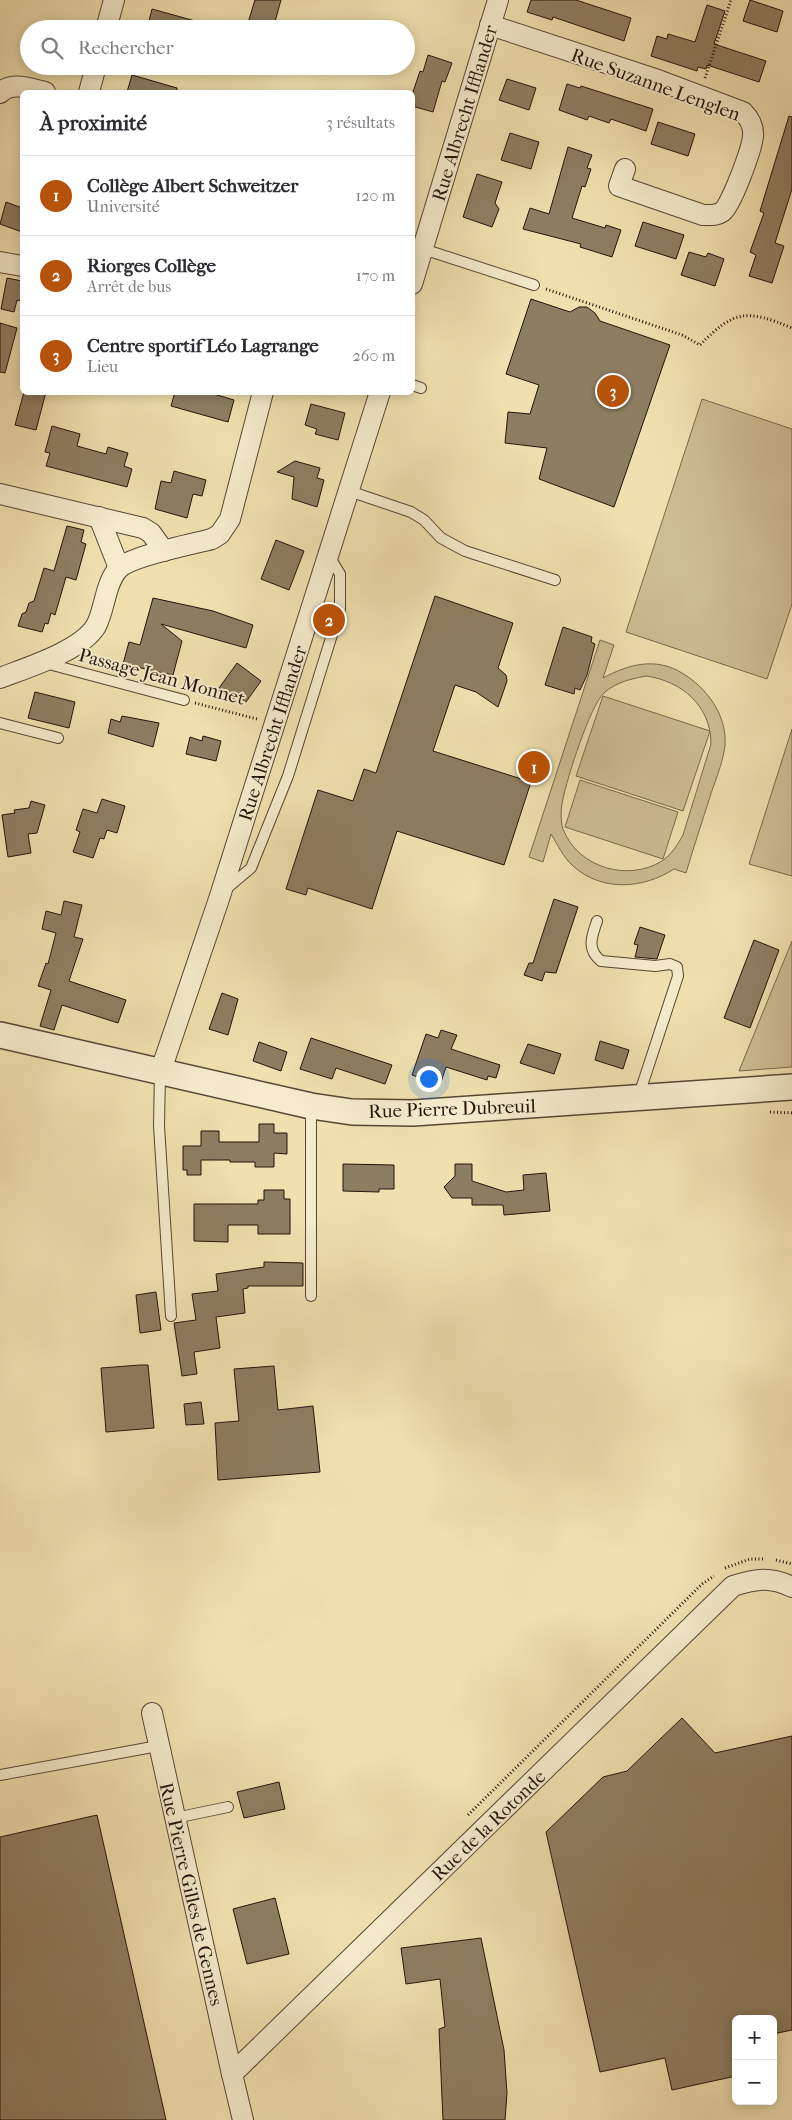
<!DOCTYPE html>
<html lang="fr">
<meta charset="utf-8">
<style>
body{margin:0;font-family:"IM FELL French Canon",serif;background:#f7f7f7;color:#2b2b33}
.controls{position:absolute;right:15px;bottom:15px;display:grid;overflow:hidden;border-radius:8px;box-shadow:0 2px 12px #0003}
.controls button{width:45px;height:45px;display:grid;place-items:center;padding:0;border:0;border-bottom:1px solid #e1e1e2;background:#fff;color:#2b2b33;font:25px sans-serif}
.you{position:absolute;left:428px;top:1078px;width:18px;height:18px;margin:-12px;border:4px solid #fff;border-radius:50%;background:#1a73e8;box-shadow:0 0 0 8px #1a73e833}
.badge{display:grid;place-items:center;width:32px;height:32px;border-radius:50%;background:#b45309;color:#fff;font-size:16px;font-weight:700}
.pin{position:absolute;translate:-50% -50%;border:2px solid #fff;box-shadow:0 1px 5px #0006}
.list{margin:0;padding:0;list-style:none}
h2{display:flex;justify-content:space-between;align-items:center;height:65px;margin:0;padding:0 20px;font-size:21px}
h2 small{font-size:16px;font-weight:400;color:#7c7c81}
.list li{display:grid;grid-template-columns:32px 1fr auto;gap:15px;align-items:center;box-sizing:border-box;height:80px;padding:0 20px;border-top:1px solid #e1e1e2}
.list b{display:block;font-size:19px;white-space:nowrap}
.list p{margin:0;font-size:16px;white-space:nowrap;color:#7c7c81}
.list em{font-size:16px;font-style:normal;color:#7c7c81}
.icon{flex:none;width:28px;height:28px;fill:none;stroke:currentColor;stroke-width:2;stroke-linecap:round;stroke-linejoin:round}
.map{position:relative;flex:none;width:792px;height:2120px;overflow:hidden}
.search{position:absolute;background:#fff;box-shadow:0 2px 12px #0003;left:20px;top:20px;width:395px;height:55px;display:flex;align-items:center;gap:12px;box-sizing:border-box;padding:0 18px;border-radius:28px;color:#7c7c81;font-size:19px}
.panel{position:absolute;background:#fff;box-shadow:0 2px 12px #0003;left:20px;top:90px;width:395px;height:305px;border-radius:8px}
.map>svg:first-child{display:block}
.green{fill:#cdbd93;stroke:#786850;fill-rule:evenodd}
.building{fill:#8e7e61;stroke:#24130c}
.lines{fill:none;stroke-linecap:round;stroke-linejoin:round}
.service-casing{stroke:#574635;stroke-width:12}
.minor-casing{stroke:#574635;stroke-width:22}
.tertiary-casing{stroke:#574635;stroke-width:28}
.path{stroke:#24130c;stroke-width:3;stroke-dasharray:1 2.5;stroke-linecap:butt}
.service{stroke:#f5ebcb;stroke-width:10}
.minor{stroke:#f5ebcb;stroke-width:20}
.tertiary{stroke:#f5ebcb;stroke-width:25}
.labels{text-anchor:middle;stroke-width:4;stroke-linejoin:round;paint-order:stroke}
.street-label{font-size:19px;fill:#24130c;stroke:#f5ebcb}
</style>
<div class="map">
<svg width="792" height="2120" viewBox="0 0 792 2120">
<rect width="100%" height="100%" fill="#f0e0af"/>
<filter id="stains"><feTurbulence type="fractalNoise" baseFrequency=".004" numOctaves="4"/><feColorMatrix values="0 0 0 0 .2 0 0 0 0 .09 0 0 0 0 .02 0 0 0 .5 -.17"/></filter>
<radialGradient id="worn" r=".72"><stop offset=".6" stop-color="#630" stop-opacity="0"/><stop offset="1" stop-color="#630" stop-opacity=".3"/></radialGradient>
<g class="green">
<polygon points="702,399 792,429 792,604 767,679 626,632"/>
<path d="M 600,640 L 614,645 L 603,678 C 629,664 656,657 682,673 C 707,688 727,715 725,745 C 723,764 714,783 709,800 C 701,825 693,849 686,873 L 674,869 C 643,889 602,892 573,866 C 563,857 558,845 551,834 L 543,862 L 529,857 ZM 646,676 C 682,681 711,706 711,744 L 683,835 C 678,844 671,855 662,861 C 628,882 578,868 563,829 C 560,820 561,807 563,799 C 567,778 590,706 604,693 C 616,682 631,679 646,676 Z"/>
<polygon points="603,696 710,731 683,811 576,776"/>
<polygon points="792,729 792,876 749,864"/>
<polygon points="580,780 678,812 663,859 565,827"/>
<polygon points="792,941 792,1067 739,1071"/>
</g>
<g class="building">
<polygon points="255,0 281,0 273,29 246,29"/>
<polygon points="531,0 576,0 631,18 624,41 553,17 552,20 527,12"/>
<polygon points="750,0 783,11 777,32 743,21"/>
<polygon points="707,5 725,11 714,44 766,61 759,82 707,65 706,69 698,67 697,71 651,56 657,36 667,39 668,34 695,42"/>
<polygon points="152,9 206,24 206,29 147,29"/>
<polygon points="428,55 452,63 445,82 442,81 433,112 412,106 412,95 420,71 423,72"/>
<polygon points="132,75 177,88 177,92 127,92"/>
<polygon points="507,79 536,88 529,110 499,100"/>
<polygon points="567,84 580,88 581,86 653,109 646,131 611,119 609,123 589,116 587,120 559,110"/>
<polygon points="789,116 792,117 792,189 775,243 784,246 772,283 749,276 756,255 750,252 764,213 760,211"/>
<polygon points="658,122 695,134 688,156 651,144"/>
<polygon points="510,133 539,142 531,169 501,160"/>
<polygon points="568,147 592,155 587,168 591,169 585,187 582,186 572,218 605,228 606,225 621,230 612,257 580,247 581,244 523,229 530,208 549,214"/>
<polygon points="477,174 502,182 495,203 499,209 492,227 463,217"/>
<polygon points="6,202 22,208 22,232 0,224"/>
<polygon points="643,222 684,235 676,259 635,246"/>
<polygon points="689,252 706,257 708,253 724,259 715,286 681,275"/>
<polygon points="7,278 22,281 22,301 17,300 14,312 1,309"/>
<polygon points="531,299 570,312 579,307 587,307 595,313 600,321 670,345 614,507 539,479 547,448 505,443 508,412 530,414 539,385 506,374"/>
<polygon points="0,323 17,328 5,373 0,372"/>
<polygon points="24,392 46,392 36,430 15,425"/>
<polygon points="175,392 207,392 234,400 228,422 171,406"/>
<polygon points="311,404 345,413 338,440 315,434 317,429 305,425"/>
<polygon points="52,426 80,434 77,446 106,454 108,447 128,453 124,466 132,469 127,487 46,466 50,453 45,452"/>
<polygon points="295,461 320,468 317,478 324,480 317,507 292,499 294,477 277,472"/>
<polygon points="174,471 206,480 202,496 193,494 187,518 155,509 161,481 171,483"/>
<polygon points="67,526 84,530 81,542 86,544 76,580 66,577 55,615 51,613 48,624 45,623 42,632 18,626 22,614 26,612 29,603 34,601 44,568 54,571"/>
<polygon points="276,540 304,551 289,590 261,579"/>
<polygon points="435,596 513,623 498,668 506,675 507,681 498,707 476,692 455,685 433,751 531,782 504,865 397,831 372,909 308,888 306,895 286,889 318,790 353,801 364,769 376,773"/>
<polygon points="153,598 213,611 253,625 246,648 161,624 182,641 173,675 123,664 129,642 140,645"/>
<polygon points="563,627 592,637 591,642 595,644 587,675 580,690 575,688 574,694 545,685"/>
<polygon points="237,663 261,681 246,702 237,696 234,699 219,688"/>
<polygon points="35,692 75,702 69,728 28,718"/>
<polygon points="122,716 159,723 153,747 108,733 111,719 120,722"/>
<polygon points="203,736 221,741 216,761 186,754 190,737 202,741"/>
<polygon points="102,799 125,806 117,833 107,830 104,839 100,838 93,858 73,852 80,832 76,830 83,809 97,813"/>
<polygon points="31,801 45,805 37,833 28,834 31,853 8,857 2,815 15,813 14,810 29,808"/>
<polygon points="554,899 578,907 556,973 545,972 542,981 524,975 529,963 533,963"/>
<polygon points="64,901 82,905 74,937 83,939 69,981 126,1000 118,1023 62,1005 54,1030 40,1026 51,990 38,986 46,963 48,964 56,933 42,929 46,911 61,915"/>
<polygon points="640,927 665,935 657,959 635,957 638,945 634,944"/>
<polygon points="754,940 779,950 750,1028 724,1018"/>
<polygon points="222,993 238,999 228,1035 209,1029"/>
<polygon points="441,1030 457,1035 451,1049 500,1065 496,1078 488,1076 487,1080 446,1067 440,1085 412,1075 426,1034 438,1038"/>
<polygon points="311,1038 392,1065 385,1084 336,1068 332,1079 300,1069"/>
<polygon points="600,1041 629,1050 623,1069 595,1060"/>
<polygon points="259,1042 287,1052 281,1071 253,1061"/>
<polygon points="528,1044 561,1054 554,1074 520,1063"/>
<polygon points="259,1124 274,1124 274,1133 287,1133 287,1154 274,1153 274,1167 255,1167 255,1162 230,1162 230,1160 201,1160 201,1175 187,1175 187,1170 183,1170 183,1146 201,1146 201,1131 219,1131 219,1142 259,1142"/>
<polygon points="343,1164 394,1165 394,1189 379,1189 379,1192 343,1191"/>
<polygon points="455,1164 472,1164 472,1181 506,1192 524,1190 523,1175 546,1173 550,1211 504,1215 503,1205 472,1205 472,1198 452,1198 444,1187 455,1176"/>
<polygon points="264,1190 284,1190 284,1199 290,1199 290,1234 258,1234 258,1225 228,1225 228,1242 194,1241 194,1204 258,1204 258,1200 264,1200"/>
<polygon points="264,1262 303,1263 303,1286 248,1286 248,1288 243,1289 245,1313 216,1317 220,1348 194,1352 197,1374 182,1376 174,1323 196,1320 192,1294 218,1291 216,1274 264,1267"/>
<polygon points="156,1292 161,1330 140,1333 136,1295"/>
<polygon points="140,1365 148,1365 154,1428 106,1432 101,1368"/>
<polygon points="274,1366 278,1410 313,1406 320,1472 218,1480 215,1423 239,1421 234,1369"/>
<polygon points="201,1402 204,1424 186,1425 184,1404"/>
<polygon points="682,1718 715,1753 792,1736 792,2030 773,2034 773,2019 736,2019 736,2076 672,2090 665,2058 600,2072 546,1832 603,1777 627,1771"/>
<polygon points="279,1782 285,1809 244,1818 237,1792"/>
<polygon points="97,1815 166,2120 0,2120 0,1837"/>
<polygon points="275,1898 289,1954 247,1964 233,1909"/>
<polygon points="481,1938 504,2050 507,2093 505,2120 443,2120 439,2029 445,2027 440,1979 406,1984 401,1948"/>
</g>
<g class="lines">
<g class="service-casing">
<g id="service">
<polyline points="423,249 534,285"/>
<polyline points="412,385 421,388"/>
<polyline points="349,491 411,512 424,520 441,538 465,551 555,580"/>
<polyline points="45,663 184,700"/>
<polyline points="0,723 58,738"/>
<polyline points="226,889 251,868 288,776 321,670 340,609 340,574 329,556"/>
<path d="M 597,921 C 592,936 586,949 601,961 L 655,966 L 670,964 L 677,967 L 678,976 L 638,1098"/>
<polyline points="160,1073 159,1126 171,1316"/>
<polyline points="311,1106 311,1296"/>
<polyline points="0,1775 158,1746"/>
<polyline points="175,1818 228,1807"/>
</g>
</g>
<g class="minor-casing">
<g id="minor">
<path d="M 490,25 L 658,80 L 743,112 C 749,118 754,127 753,136 C 752,149 731,206 722,212 C 716,216 710,215 703,215 L 619,186 L 625,169"/>
<polyline points="106,29 114,0"/>
<polyline points="89,92 96,66"/>
<path d="M 0,93 C 12,81 31,89 45,92"/>
<polyline points="0,262 22,266"/>
<polyline points="412,284 498,0"/>
<polyline points="0,494 143,528 151,533 164,551"/>
<polyline points="99,517 119,568"/>
<path d="M 0,678 C 26,668 81,651 96,626 C 105,609 105,584 118,569 C 130,556 193,544 212,539 L 220,534 L 230,519 L 263,392"/>
<polyline points="160,1073 219,899 380,392"/>
<polyline points="152,1713 232,2074"/>
<path d="M 243,2120 L 232,2074 L 733,1586 C 756,1579 770,1576 792,1587"/>
</g>
</g>
<g class="tertiary-casing">
<polyline id="tertiary" points="0,1035 311,1106 352,1112 413,1113 792,1087"/>
</g>
<g class="path">
<polyline points="705,78 731,0"/>
<path d="M 546,289 L 682,335 L 700,345 C 734,310 747,309 792,328"/>
<polyline points="195,703 257,719"/>
<polyline points="770,1112 792,1113"/>
<polyline points="776,1560 792,1564"/>
<polyline points="725,1568 750,1559 765,1559"/>
<polyline points="468,1815 702,1584 714,1576"/>
</g>
<use href="#service" class="service"/>
<use href="#minor" class="minor"/>
<use href="#tertiary" class="tertiary"/>
</g>
<g class="labels">
<g class="street-label">
<text transform="translate(656 84) rotate(20)" y="7">Rue Suzanne Lenglen</text>
<text transform="translate(464 113) rotate(-73)" y="7">Rue Albrecht Ifflander</text>
<text transform="translate(162 676) rotate(15)" y="7">Passage Jean Monnet</text>
<text transform="translate(272 733) rotate(-72)" y="7">Rue Albrecht Ifflander</text>
<text transform="translate(452 1108) rotate(-2)" y="7">Rue Pierre Dubreuil</text>
<text transform="translate(488 1825) rotate(-44)" y="7">Rue de la Rotonde</text>
<text transform="translate(192 1894) rotate(77)" y="7">Rue Pierre Gilles de Gennes</text>
</g>
</g>
<rect width="100%" height="100%" filter="url(#stains)"/>
<rect width="100%" height="100%" fill="url(#worn)"/>
</svg>
<div class="controls">
<button>+</button>
<button>−</button>
</div>
<div class="you"></div>
<div class="pin badge" style="left:534px;top:767px">1</div>
<div class="pin badge" style="left:329px;top:620px">2</div>
<div class="pin badge" style="left:613px;top:391px">3</div>
<div class="search"><svg class="icon" aria-label="search" viewBox="0 0 24 24"><circle cx="10" cy="10" r="6"/><path d="M15 15l6 6"/></svg>Rechercher</div>
<section class="panel">
<h2>À proximité<small>3 résultats</small></h2>
<ul class="list">
<li><span class="badge">1</span><div><b>Collège Albert Schweitzer</b><p>Université</p></div><em>120 m</em></li>
<li><span class="badge">2</span><div><b>Riorges Collège</b><p>Arrêt de bus</p></div><em>170 m</em></li>
<li><span class="badge">3</span><div><b>Centre sportif Léo Lagrange</b><p>Lieu</p></div><em>260 m</em></li>
</ul>
</section>
</div>
